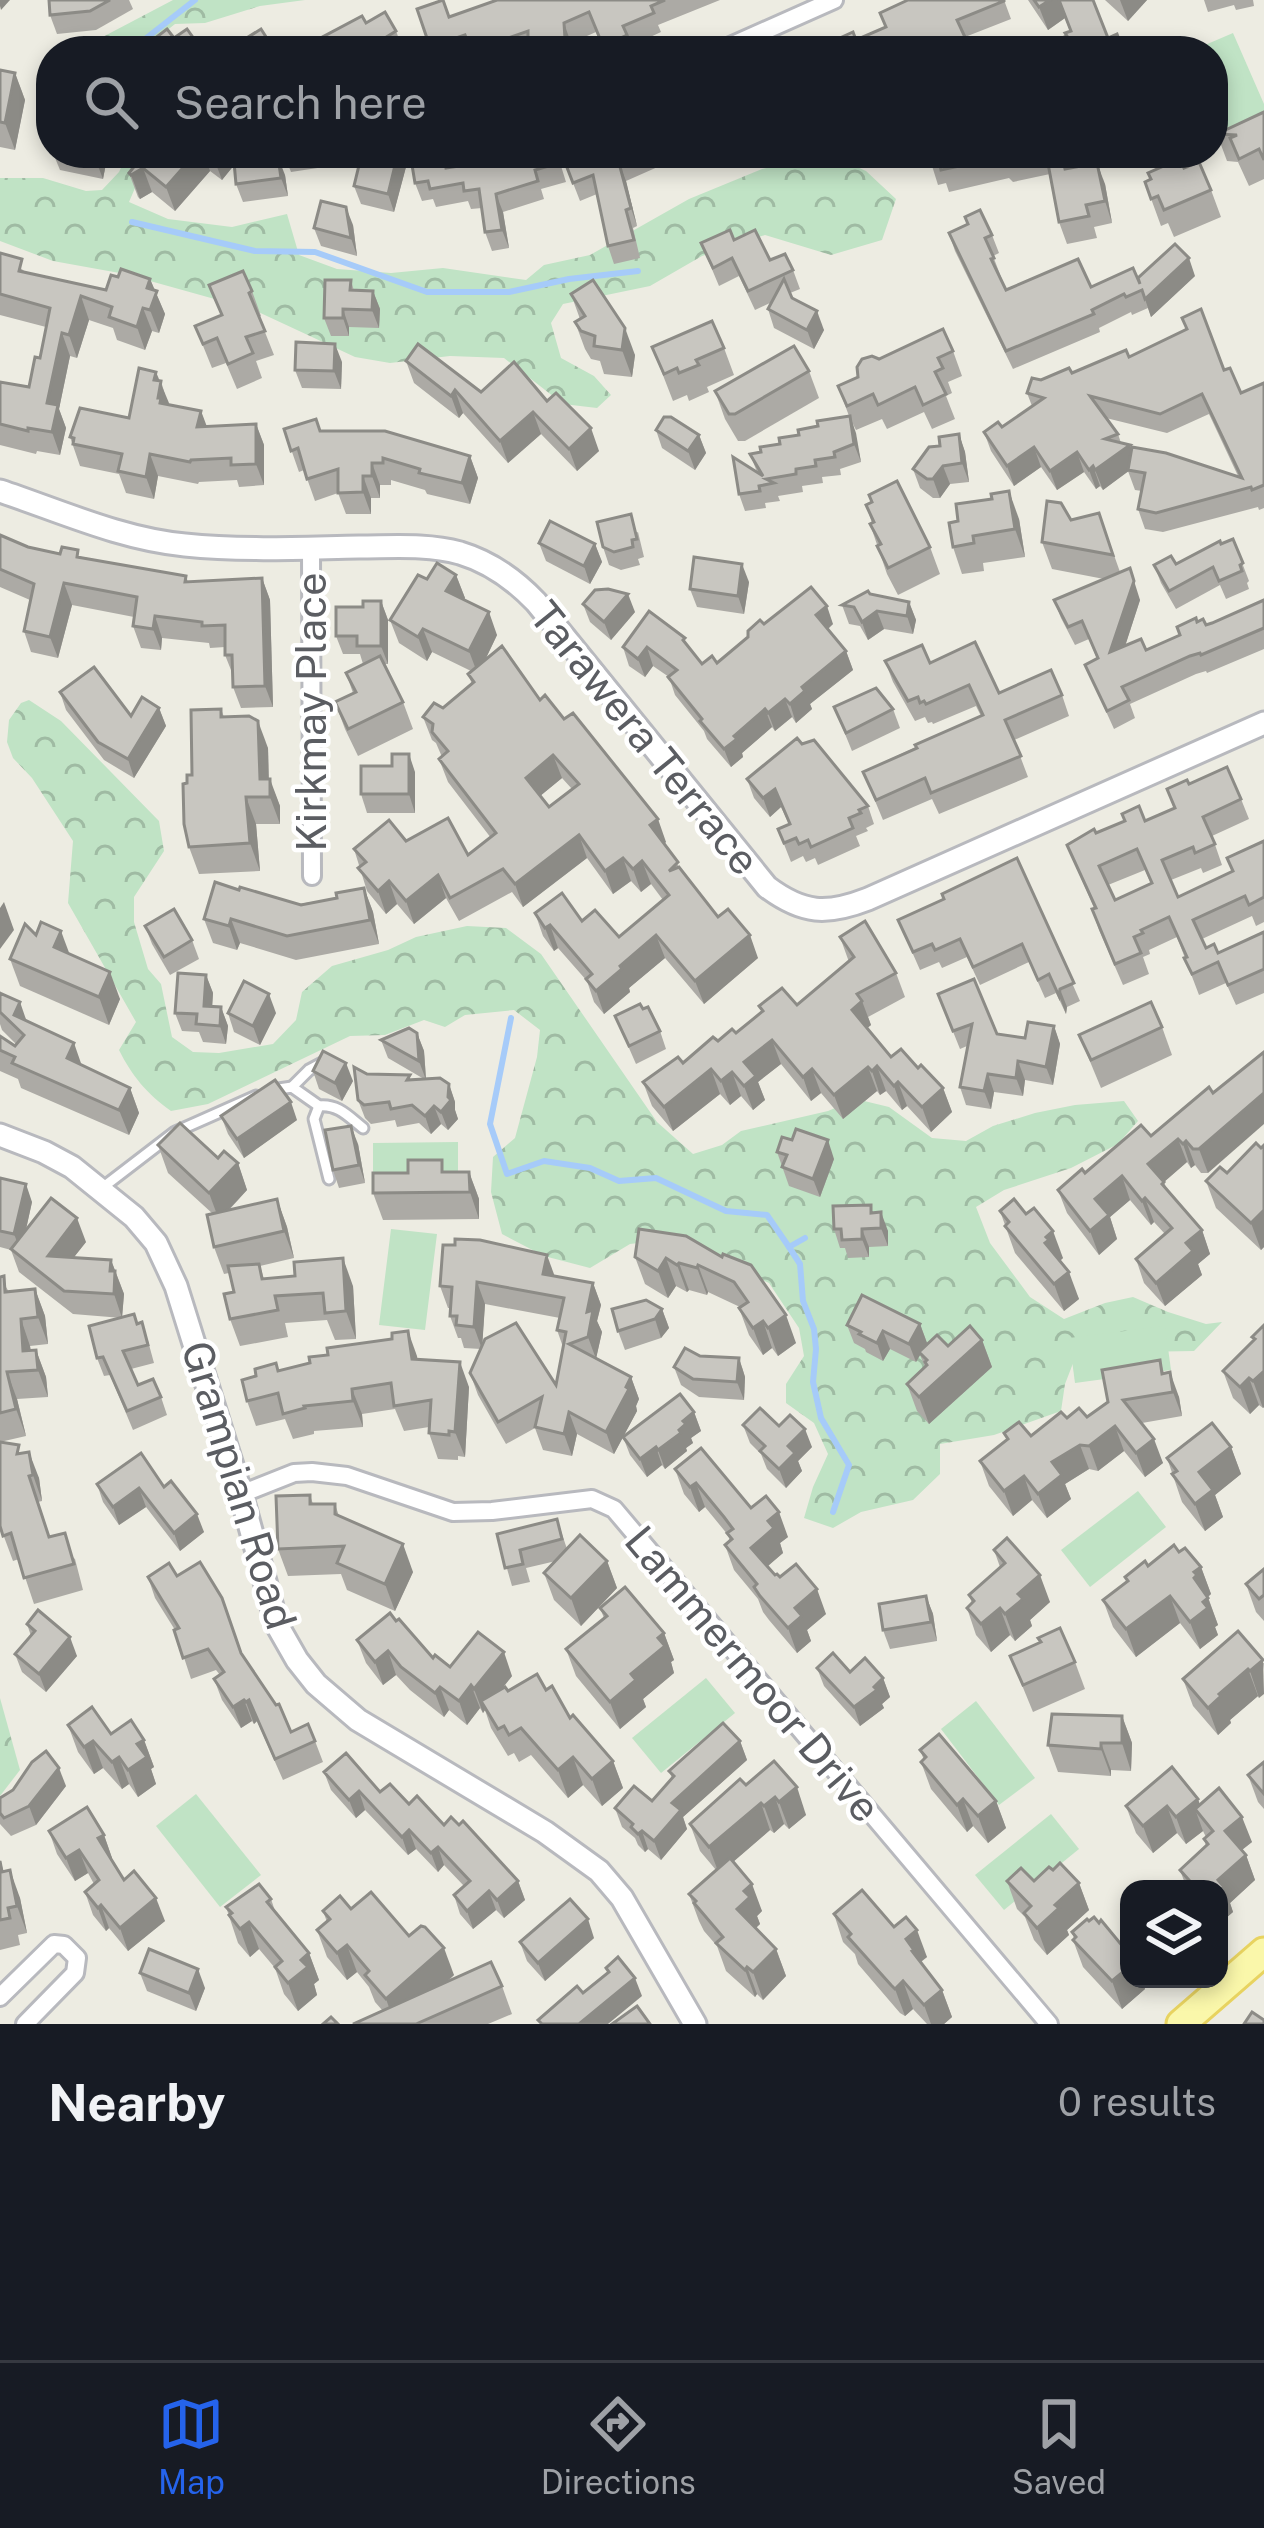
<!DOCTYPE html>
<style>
body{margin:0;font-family:"Public Sans",sans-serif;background:#20242c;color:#f1f3f6}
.controls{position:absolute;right:36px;bottom:36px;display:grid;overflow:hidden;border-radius:24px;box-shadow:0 6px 18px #0003}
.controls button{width:108px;height:108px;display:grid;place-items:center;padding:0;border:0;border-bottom:3px solid #363941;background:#171b24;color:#f1f3f6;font:60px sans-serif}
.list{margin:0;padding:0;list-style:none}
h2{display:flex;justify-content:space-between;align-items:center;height:156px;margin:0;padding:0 48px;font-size:51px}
h2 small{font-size:39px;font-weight:400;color:#9ea1a6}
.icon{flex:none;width:66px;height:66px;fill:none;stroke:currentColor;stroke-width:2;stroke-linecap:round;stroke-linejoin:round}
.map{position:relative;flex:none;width:1264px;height:2024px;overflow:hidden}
.search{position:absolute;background:#171b24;box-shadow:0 6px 18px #0003;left:36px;right:36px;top:36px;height:132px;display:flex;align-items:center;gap:30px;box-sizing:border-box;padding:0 42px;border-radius:48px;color:#9ea1a6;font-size:45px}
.sheet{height:336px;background:#171b24}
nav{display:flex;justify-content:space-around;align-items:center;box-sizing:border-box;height:168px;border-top:3px solid #363941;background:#171b24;font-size:33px;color:#9ea1a6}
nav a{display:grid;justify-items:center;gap:6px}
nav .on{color:#2563eb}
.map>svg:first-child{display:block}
.forest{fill:url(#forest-crowns)}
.garden{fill:#c0e3c5}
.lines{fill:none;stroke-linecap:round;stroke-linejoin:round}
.stream{stroke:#a6cbf9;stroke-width:6}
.service-casing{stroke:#b8b9be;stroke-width:15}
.minor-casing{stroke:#b8b9be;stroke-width:22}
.tertiary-casing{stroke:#b8b9be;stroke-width:27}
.primary-casing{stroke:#e8d360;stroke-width:33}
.service{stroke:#fff;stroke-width:9}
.minor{stroke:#fff;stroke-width:16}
.tertiary{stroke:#fff;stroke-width:21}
.primary{stroke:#faf7aa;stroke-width:27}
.wall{fill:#acaaa5;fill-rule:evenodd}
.shaded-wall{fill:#8c8b86}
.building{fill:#c8c6c0;stroke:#8c8b86;stroke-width:3;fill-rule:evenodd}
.labels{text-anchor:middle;stroke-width:9;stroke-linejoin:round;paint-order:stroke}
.street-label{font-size:42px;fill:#5b5d62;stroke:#fff}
</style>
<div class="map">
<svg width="1264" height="2024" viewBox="0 0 1264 2024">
<defs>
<pattern id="forest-crowns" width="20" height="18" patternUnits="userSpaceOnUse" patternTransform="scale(3)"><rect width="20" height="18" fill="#c0e3c5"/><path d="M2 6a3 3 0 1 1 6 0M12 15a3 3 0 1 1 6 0" fill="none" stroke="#9fbba3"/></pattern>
</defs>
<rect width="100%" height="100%" fill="#edece2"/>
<g class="forest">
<polygon points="173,0 305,0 260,6 205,23 175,24 141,51 60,51 95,41"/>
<polygon points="128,153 150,153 129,202 168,219 232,227 287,214 299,255 337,269 391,273 443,268 526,280 544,265 590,255 689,199 762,169 828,154 866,171 896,199 882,240 831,255 765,235 702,256 650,286 563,304 551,323 561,358 594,376 611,395 597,408 563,404 504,358 450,356 390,363 355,357 254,310 125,274 53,261 0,241 0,178 43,178 86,191 102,190 119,172"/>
<path d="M 29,700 L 61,721 L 159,821 L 164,851 L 134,897 L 134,922 L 148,969 L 161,984 L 172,1037 L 193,1052 L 219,1053 L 273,1044 L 296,1020 L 302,992 L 332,966 L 388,950 L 416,937 L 467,926 L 506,928 L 541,954 L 657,1122 L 693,1154 L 722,1145 L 741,1131 L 828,1111 L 856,1099 L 889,1107 L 932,1138 L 966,1141 L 993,1126 L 1035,1113 L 1075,1105 L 1124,1101 L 1138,1121 L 1118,1144 L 1071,1168 L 1004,1190 L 976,1207 L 990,1243 L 1030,1297 L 1064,1319 L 1105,1303 L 1133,1297 L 1168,1312 L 1206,1324 L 1222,1322 L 1194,1351 L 1077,1353 L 1065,1384 L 1061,1411 L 994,1435 L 940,1444 L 940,1474 L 913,1500 L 861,1512 L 833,1528 L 804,1518 L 813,1487 L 828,1454 L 814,1423 L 786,1403 L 786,1384 L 804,1356 L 799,1328 L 769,1283 L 671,1239 L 630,1244 L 590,1268 L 544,1256 L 502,1234 L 491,1192 L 493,1157 L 515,1138 L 537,1057 L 540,1030 L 514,1010 L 465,1015 L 445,1027 L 424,1020 L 385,1035 L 350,1036 L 208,1104 L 171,1111 C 147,1094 132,1076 119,1050 L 136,1022 L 68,903 L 73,841 L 32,778 L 13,758 L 7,742 L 9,720 L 21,703 Z"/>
<polygon points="0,1698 20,1770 0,1796"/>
</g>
<g class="garden">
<polygon points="1233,33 1264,104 1264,136 1227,151 1213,118 1213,51 1191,51"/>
<polygon points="458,1142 458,1174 373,1176 373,1143"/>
<polygon points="391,1229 437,1234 425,1330 379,1325"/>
<polygon points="1165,1326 1171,1370 1075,1383 1069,1338"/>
<polygon points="1138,1491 1166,1527 1090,1587 1061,1550"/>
<polygon points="706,1678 735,1713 661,1773 632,1738"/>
<polygon points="976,1701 1035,1778 999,1805 941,1729"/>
<polygon points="196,1794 261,1875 220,1907 156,1826"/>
<polygon points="1051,1814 1079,1849 1004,1910 975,1875"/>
</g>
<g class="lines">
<g class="stream">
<polyline points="123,51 140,43 195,0"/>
<polyline points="132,222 255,251 315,252 427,292 509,292 569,279 638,271"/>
<polyline points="511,1018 490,1124 507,1174 544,1161 590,1168 619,1181 656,1178 726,1211 767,1215 789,1247 805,1238"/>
<polyline points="789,1247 800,1264 803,1301 814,1329 816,1349 813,1382 821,1418 849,1465 833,1512"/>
</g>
<g class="service-casing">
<g id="service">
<polyline points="292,1087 309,1070 326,1061"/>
<path d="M 272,1090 L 292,1087 L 319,1106 C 338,1104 348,1116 363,1128"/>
<polyline points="319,1106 314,1119 329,1179"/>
<polyline points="102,1188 175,1132 256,1096"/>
</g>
</g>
<g class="minor-casing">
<g id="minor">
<polyline points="719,51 834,0"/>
<polyline points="311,548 312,876"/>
<polyline points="241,1494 294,1473 312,1472 347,1476 453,1512 492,1511 592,1499 614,1509 1049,2024"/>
<polyline points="0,1997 54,1944 64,1945 77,1958 75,1973 25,2024"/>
</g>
</g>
<g class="tertiary-casing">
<g id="tertiary">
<path d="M 0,491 C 60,511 121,539 185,545 C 242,551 301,548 359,547 C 393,547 427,544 460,553 C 490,562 514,579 536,602 L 767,887 C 803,914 827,915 868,899 L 1264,723"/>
<polyline points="0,1135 44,1152 72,1167 134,1217 156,1243 176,1286 241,1494 277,1625 297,1660 316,1684 358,1720 545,1832 599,1871 622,1898 695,2024"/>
</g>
</g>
<g class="primary-casing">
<polyline id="primary" points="1181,2024 1264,1952"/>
</g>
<use href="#service" class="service"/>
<use href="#minor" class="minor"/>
<use href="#tertiary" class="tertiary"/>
<use href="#primary" class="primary"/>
</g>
<g class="wall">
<polygon points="49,0 129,0 133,9 96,30 57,34 50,15"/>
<polygon points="497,0 720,0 658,25 661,32 631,46 633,51 604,51 596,32 571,43 572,51 432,51 417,9 449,17"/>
<polygon points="1004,0 1011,19 965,37 971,51 832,51 885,28 880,13"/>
<polygon points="1028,0 1093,0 1108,38 1117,34 1123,51 1031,51 1067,36 1070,31 1065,18 1048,30"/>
<polygon points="1105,0 1147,0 1128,21"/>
<polygon points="1204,0 1253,0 1254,6 1236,10 1234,5 1208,12"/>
<polygon points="366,23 396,31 403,50 311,51"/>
<polygon points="0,70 15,73 25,100 15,150 0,147"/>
<polygon points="1264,112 1264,179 1249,186 1238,162 1227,161 1217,134"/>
<polygon points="53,153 108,153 103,179 60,170"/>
<polygon points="140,153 231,153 235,162 285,175 288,196 243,202 236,184 234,165 222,180 210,171 175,211 152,192 140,199 138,197 129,173 142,157"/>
<polygon points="342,153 344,164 291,172 284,154"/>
<polygon points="410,153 446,153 450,168 557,153 566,182 541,189 544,199 503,212 509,248 492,251 485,232 482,208 471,209 468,201 436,207 433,199 422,201 415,183"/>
<polygon points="572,153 687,153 687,154 626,181 637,226 633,228 640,258 614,264 608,246 597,194 580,201 563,157"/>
<polygon points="928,153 1064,153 1068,168 1105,184 1112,223 1094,227 1097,238 1067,244 1059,222 1050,174 1013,182 1009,178 949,192 946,183 938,185"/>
<polygon points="1122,153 1161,153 1161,158 1157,158 1157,168 1127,167"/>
<polygon points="406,167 394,212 361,204 354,186"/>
<polygon points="1184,168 1211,190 1221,217 1174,237 1168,223 1161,226 1145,182"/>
<polygon points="353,225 357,256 321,246 314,228"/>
<polygon points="949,233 992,235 999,253 993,256 1006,290 1140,284 1195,276 1151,317 1148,308 1132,315 1131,312 1099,328 1100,332 1013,369 955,251"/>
<polygon points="734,240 770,260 793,270 800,289 790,293 792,298 824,330 814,349 774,328 768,309 772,302 755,310 739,276 719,286 701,243"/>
<polygon points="0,253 27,273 106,290 118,277 150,279 165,314 159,333 152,331 145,350 117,340 113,328 89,320 77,358 70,356 59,409 66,428 60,455 37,451 36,454 0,445 0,382 29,387 40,358 46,327 0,315"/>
<polygon points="351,280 354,291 373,291 380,309 379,328 349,327 349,336 331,336 324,318"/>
<polygon points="209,285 252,291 261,316 259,317 274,355 256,361 262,378 237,389 226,363 212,368 195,326 221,315"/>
<polygon points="571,294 635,355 632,377 604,374 600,361 591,359 585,349 575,322 580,319"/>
<polygon points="652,347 724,348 734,375 707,387 709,392 689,401 687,395 673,401"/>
<polygon points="953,351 962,376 948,382 952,393 946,396 955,419 932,429 924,412 887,429 882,419 856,430 853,424 861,462 840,469 841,475 822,477 823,483 802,486 803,492 778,496 780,501 765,503 766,508 745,511 739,494 757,472 750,454 761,452 818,426 849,416 838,386 858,377 879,359"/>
<path d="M 1129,357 L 1224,370 L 1241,393 L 1264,383 L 1264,508 L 1259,510 L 1258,507 L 1163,532 L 1145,529 L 1138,509 L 1142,491 L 1135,490 L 1128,471 L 1103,490 L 1100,486 L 1096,489 L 1084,472 L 1057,490 L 1041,467 L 1014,486 L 991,451 L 984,432 L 1002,427 L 1032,406 L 1027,393 L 1041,380 ZM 1209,414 L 1239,478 L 1132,450 L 1130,445 L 1121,443 L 1118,434 L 1106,418 L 1167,433 Z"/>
<polygon points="406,361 481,392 547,401 599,451 577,471 541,434 508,463 463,413 459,418 414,383"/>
<polygon points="342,362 341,389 302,388 295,370"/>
<polygon points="809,371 819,398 745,441 738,441 725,419 715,391"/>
<polygon points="159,381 161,381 168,405 201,411 206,427 256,424 264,445 264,485 239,487 237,480 199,482 198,484 158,476 154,499 126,493 119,474 80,466 70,437 129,418"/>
<polygon points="284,429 320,431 470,456 478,478 470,504 427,494 425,490 391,480 391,485 380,485 380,498 371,498 371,514 346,514 338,493 315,501 304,470 299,472"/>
<polygon points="656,430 699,435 706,453 695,470 662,448"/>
<polygon points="959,434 965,452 969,482 950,484 940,498 933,498 920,488 913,469 940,446"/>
<polygon points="869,495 930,547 940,574 898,595 887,574 870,524 872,523 866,505 871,503"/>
<polygon points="992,499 1019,519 1025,557 983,563 984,571 962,574 953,547 958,521"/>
<polygon points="1099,513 1120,572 1140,600 1125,646 1146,650 1179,635 1197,622 1206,625 1212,623 1264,600 1264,649 1207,673 1206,671 1196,674 1130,704 1135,718 1114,729 1085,665 1097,659 1089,639 1075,645 1061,618 1054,600 1104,579 1052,569 1042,542 1071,520"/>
<polygon points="638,532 644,557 638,559 640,565 621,570 609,565 603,547"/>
<polygon points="0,535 28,547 186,576 188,582 262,578 270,600 273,707 241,708 233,687 233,675 225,655 225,647 210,648 209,643 162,638 161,650 141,648 133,626 134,617 72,605 58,658 31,652 24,631 30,600 0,587"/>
<polygon points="1233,539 1249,581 1247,583 1249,589 1226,599 1220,585 1176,609 1161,583 1154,565 1176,564"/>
<polygon points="539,543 595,544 602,562 590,584 546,561"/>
<path d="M 456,575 L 465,598 L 464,600 L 497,635 L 485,660 L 540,700 L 666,842 L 664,844 L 681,870 L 718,917 L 758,958 L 704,1004 L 665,958 L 629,988 L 630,992 L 604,1014 L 594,1002 L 587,981 L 558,948 L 554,951 L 543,936 L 535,913 L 582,921 L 619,937 L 663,900 L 651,884 L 641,892 L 631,881 L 613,894 L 587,858 L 523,907 L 512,892 L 459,921 L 446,898 L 414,924 L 397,904 L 386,914 L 367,891 L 354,849 L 406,841 L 468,855 L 491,838 L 448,782 L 439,759 L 442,757 L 436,743 L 432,740 L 423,717 L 443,708 L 472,684 L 468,674 L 471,671 L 432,652 L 427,661 L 399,643 L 390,620 L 427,579 ZM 562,778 L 572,789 L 549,807 L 540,796 Z"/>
<polygon points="749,582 744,614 697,607 690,589"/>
<polygon points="870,594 909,602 916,620 913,634 884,629 868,640 860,626 849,624 842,605"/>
<polygon points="381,601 388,620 388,664 384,664 403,702 413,729 358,756 345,729 335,702 353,693 346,673 363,664 360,654 343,654 336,636 363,607"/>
<polygon points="583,604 635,612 611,640 590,622"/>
<polygon points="764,624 833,624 828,629 846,651 853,670 810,704 812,709 796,723 792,717 775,731 772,727 742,753 743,757 731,767 707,739 704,731 675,695 669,677 653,666 645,677 629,666 623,647 688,646 702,664 717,663"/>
<polygon points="885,661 930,663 999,693 1062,695 1069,716 1014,740 1028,777 939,814 932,799 883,820 863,772 981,716 976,706 933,724 932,722 928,723 925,717 915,721 893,682"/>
<polygon points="60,692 131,716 159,708 166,726 134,778 104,760 66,710"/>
<polygon points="834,707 893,709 900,728 852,751"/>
<polygon points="221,709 224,717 268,748 269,779 280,806 280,824 256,824 260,871 199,874 189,847 187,783"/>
<polygon points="415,772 415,813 367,813 361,794"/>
<polygon points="747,779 868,806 874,824 866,828 868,831 856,836 860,846 818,865 815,858 806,862 803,856 791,862 778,829 789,824 781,807 770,817 754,798"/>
<path d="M 1189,784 L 1241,799 L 1249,819 L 1212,836 L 1222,865 L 1203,873 L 1201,868 L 1171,880 L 1178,897 L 1232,872 L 1227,858 L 1264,841 L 1264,922 L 1256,926 L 1252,916 L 1202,939 L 1206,948 L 1218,953 L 1264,932 L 1264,993 L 1236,1005 L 1226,983 L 1199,995 L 1177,937 L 1149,950 L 1150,954 L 1143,957 L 1149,974 L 1123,985 L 1099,930 L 1092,909 L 1094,908 L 1067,845 L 1096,833 L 1145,821 L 1174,809 L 1167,789 ZM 1145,870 L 1151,884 L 1115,900 L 1108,885 Z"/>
<polygon points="1017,858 1080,1001 1067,1007 1066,1014 1056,993 1045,998 1029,962 980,985 967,957 942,968 939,962 920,970 898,920 944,899"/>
<polygon points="364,888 373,912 379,944 296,960 240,943 237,950 213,943 204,919 337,898"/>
<polygon points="145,926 192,940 199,959 170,975 152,944"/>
<polygon points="36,935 70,954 120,999 109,1025 20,986 10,959"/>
<polygon points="840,937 896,973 905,997 868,1017 871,1025 867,1028 891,1057 918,1068 943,1088 952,1112 931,1132 907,1106 902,1110 886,1091 880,1095 877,1091 843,1119 821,1093 811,1101 781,1064 758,1082 765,1100 753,1110 741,1096 730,1105 720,1094 673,1131 652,1106 643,1082 683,1063 718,1041 736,1033 762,1012 759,1006 797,1005 849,962"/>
<polygon points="206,975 213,993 212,1007 221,1007 228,1026 226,1044 203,1042 199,1032 182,1031 175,1013"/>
<polygon points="0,993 27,1021 82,1065 130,1088 139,1113 129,1135 21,1088 18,1079 0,1071 0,1036 15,1046 16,1044 2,1030 0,1024"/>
<polygon points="938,994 997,1034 1025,1038 1054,1026 1060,1044 1053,1085 1025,1080 1023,1096 994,1092 991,1109 966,1105 960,1087 967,1046 960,1049"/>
<polygon points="228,1013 276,1013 260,1045 234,1032"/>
<polygon points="615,1016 660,1031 666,1049 636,1064"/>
<polygon points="1162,1027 1172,1055 1101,1088 1079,1035"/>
<polygon points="417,1033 424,1051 426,1078 449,1084 455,1102 455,1110 458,1119 448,1130 441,1124 431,1134 419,1123 397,1127 395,1120 371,1124 365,1118 358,1100 367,1074 411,1079 424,1079 388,1058 381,1040"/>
<polygon points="313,1071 353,1081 342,1101 319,1089"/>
<polygon points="1209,1087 1208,1173 1201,1173 1195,1165 1191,1168 1187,1162 1164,1182 1167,1190 1202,1230 1210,1254 1198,1264 1202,1275 1165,1306 1144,1283 1136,1259 1165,1234 1154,1222 1151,1225 1130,1200 1110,1217 1117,1239 1099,1255 1067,1213 1058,1190 1151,1136"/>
<polygon points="221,1116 297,1120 244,1158 228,1134"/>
<polygon points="358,1144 365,1183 339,1188 333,1170"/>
<polygon points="158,1145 238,1163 247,1190 229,1210 277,1199 287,1227 294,1258 260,1266 264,1279 353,1286 356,1339 335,1340 327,1320 285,1323 288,1337 240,1346 230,1319 234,1292 229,1273 224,1274 214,1247 213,1214 168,1173"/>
<polygon points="1264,1145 1264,1247 1261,1250 1216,1208 1206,1181 1227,1173"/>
<polygon points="777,1152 834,1159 820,1197 789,1186"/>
<polygon points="447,1172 469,1172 479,1199 479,1219 383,1220 373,1193"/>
<polygon points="0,1178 32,1202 26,1229 86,1242 73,1258 111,1260 124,1294 122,1317 137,1323 148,1341 154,1363 131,1369 138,1385 161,1397 167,1415 133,1430 110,1375 104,1376 97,1358 122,1318 73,1314 19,1272 11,1250 0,1247"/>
<polygon points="1000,1211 1063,1258 1060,1261 1079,1299 1064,1311 1015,1253"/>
<polygon points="874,1213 888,1231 888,1246 869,1247 869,1257 848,1258 845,1248 840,1248 834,1229"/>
<polygon points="686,1236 796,1343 778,1356 772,1348 763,1355 749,1335 739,1308 740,1307 708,1292 707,1295 689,1290 687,1292 676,1286 668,1298 645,1284 635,1257"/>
<path d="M 554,1276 L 593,1283 L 601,1305 L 597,1321 L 602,1332 L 596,1358 L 631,1377 L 639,1399 L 636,1406 L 637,1411 L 614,1454 L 577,1434 L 572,1456 L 543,1450 L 535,1428 L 506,1444 L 478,1395 L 470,1373 L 481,1349 L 464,1348 L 461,1338 L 458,1338 L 450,1316 L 451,1308 L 448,1308 L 440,1286 ZM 485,1304 L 560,1318 L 557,1330 L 563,1347 L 556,1385 L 482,1346 Z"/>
<polygon points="0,1277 9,1292 35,1289 45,1316 48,1344 30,1346 31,1350 36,1350 46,1377 48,1397 17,1399 26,1436 0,1442 21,1453 39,1478 42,1501 38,1502 50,1537 75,1559 83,1590 34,1604 19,1559 13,1561 0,1526"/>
<polygon points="662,1309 669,1328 661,1338 625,1350 618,1331"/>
<polygon points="920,1324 927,1343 924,1347 948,1346 982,1340 992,1367 929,1424 917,1411 907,1384 925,1367 920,1355 916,1362 890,1349 883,1361 866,1352 865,1349 854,1343 847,1325"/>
<polygon points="1264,1325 1264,1407 1263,1408 1259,1405 1250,1414 1233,1398 1223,1371 1254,1340 1252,1337"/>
<polygon points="700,1356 739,1358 745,1377 744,1400 699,1397 681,1385 674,1367"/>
<polygon points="417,1359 469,1387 465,1457 458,1456 458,1460 438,1459 429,1433 429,1427 404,1431 395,1409 362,1414 363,1427 314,1431 314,1434 293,1439 285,1419 256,1426 247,1401 279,1371"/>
<polygon points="1160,1360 1164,1373 1179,1397 1182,1416 1142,1423 1163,1463 1145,1477 1124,1451 1098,1471 1089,1469 1065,1484 1071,1499 1047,1518 1032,1500 1013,1516 989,1486 980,1461 1007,1440 1004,1433 1031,1436 1067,1418 1087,1417"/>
<polygon points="694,1412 701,1431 691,1438 693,1443 686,1448 687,1451 665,1469 662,1465 647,1477 630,1455 623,1437"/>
<polygon points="743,1425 779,1426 812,1447 798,1461 802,1471 786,1488 767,1469 761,1454 750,1443"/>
<polygon points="1231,1447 1241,1474 1215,1495 1223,1517 1205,1531 1182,1502 1167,1458"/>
<polygon points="675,1469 751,1508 788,1537 780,1543 783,1553 767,1566 775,1575 826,1614 807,1630 811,1641 797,1653 769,1620 763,1612 758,1599 734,1570 725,1545 730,1541 728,1535 705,1507 699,1512 684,1494"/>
<polygon points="97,1484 164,1487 204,1532 180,1551 146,1507 119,1525 103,1502"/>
<polygon points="310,1495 313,1504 335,1504 339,1516 413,1572 395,1611 347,1590 341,1574 288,1576 278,1549"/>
<polygon points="557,1519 567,1549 607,1561 617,1588 581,1626 554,1600 544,1573 556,1561 526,1568 530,1582 512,1586 497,1534"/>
<polygon points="994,1550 1050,1602 1030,1620 1032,1626 1015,1641 1010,1635 991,1652 976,1635 967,1608 972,1603 969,1595 1000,1567"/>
<polygon points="1179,1552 1201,1567 1211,1594 1208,1597 1218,1625 1215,1627 1218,1635 1200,1649 1180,1623 1136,1657 1113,1627 1103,1600 1127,1582 1125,1577"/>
<polygon points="1264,1569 1264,1621 1256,1612 1246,1584"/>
<polygon points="177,1576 241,1653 291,1732 315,1741 323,1762 283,1780 257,1721 254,1724 252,1721 241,1728 222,1700 214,1679 220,1675 216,1670 191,1679 175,1630 155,1598 148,1577"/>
<polygon points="926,1596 933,1614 937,1641 890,1649 883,1630"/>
<polygon points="600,1608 664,1633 674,1660 671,1662 674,1673 643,1699 646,1707 620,1729 576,1676 566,1649 604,1618"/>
<polygon points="27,1624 77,1656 46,1692 22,1672 15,1654 31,1636"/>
<polygon points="357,1640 433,1658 450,1667 512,1676 502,1689 508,1691 546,1690 570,1718 613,1761 623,1788 602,1806 583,1785 568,1798 531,1755 519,1762 514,1753 508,1756 491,1728 485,1710 483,1713 480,1708 467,1725 449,1710 444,1717 410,1690 396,1675 383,1685 366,1663"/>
<polygon points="1010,1656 1075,1662 1085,1689 1033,1712"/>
<polygon points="1264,1663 1259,1698 1258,1696 1230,1720 1231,1723 1218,1735 1193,1706 1183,1679"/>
<polygon points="817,1668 883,1678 890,1697 882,1704 884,1708 860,1726 824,1686"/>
<polygon points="1122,1716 1132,1743 1131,1771 1111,1770 1111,1776 1058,1772 1048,1745"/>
<polygon points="68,1725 144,1740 154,1767 151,1769 156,1784 138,1797 129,1784 122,1789 103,1768 94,1774 78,1752"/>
<polygon points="740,1741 747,1760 683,1817 687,1829 661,1860 648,1849 645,1852 638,1845 635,1838 622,1827 615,1808 652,1801 672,1778 669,1771"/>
<polygon points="920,1750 996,1801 1006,1828 988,1843 973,1826 967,1832 931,1789 921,1762 924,1760"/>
<polygon points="774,1761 806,1815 789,1829 784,1824 774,1833 770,1830 733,1862 762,1911 757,1916 760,1924 756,1928 776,1949 786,1976 763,2000 757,1994 755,1997 726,1971 717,1946 704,1931 699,1921 689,1894 716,1870 700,1851 690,1824 746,1785"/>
<polygon points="1264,1762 1264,1809 1258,1802 1248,1775"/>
<polygon points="324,1772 409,1804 444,1825 518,1881 525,1900 504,1918 496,1910 473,1929 460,1914 454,1895 464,1886 444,1865 438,1872 416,1849 408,1855 365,1810 356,1818 331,1790"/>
<polygon points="66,1786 36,1825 11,1836 0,1824 0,1798"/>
<polygon points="1200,1804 1252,1842 1242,1850 1246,1855 1255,1880 1230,1903 1233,1912 1219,1924 1219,1889 1187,1889 1180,1870 1206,1846 1204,1839 1206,1837 1203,1831 1186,1844 1177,1833 1153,1853 1136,1833 1126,1806"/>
<polygon points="49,1831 104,1835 112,1858 111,1859 124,1880 165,1921 128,1951 109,1928 106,1931 93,1915 85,1892 94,1884 88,1873 75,1881 57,1854"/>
<polygon points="0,1860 4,1872 20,1898 27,1933 18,1935 20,1945 0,1950"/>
<polygon points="1053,1870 1079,1883 1089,1910 1067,1930 1069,1935 1047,1955 1034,1940 1025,1917 1017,1909 1007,1881 1034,1881"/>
<polygon points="271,1899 276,1914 309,1953 319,1980 314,1984 317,1995 298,2011 284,1994 275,1968 259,1949 250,1957 238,1943 226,1907"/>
<polygon points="351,1909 409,1936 454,1975 448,1981 502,1986 512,2014 488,2024 353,2024 382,2010 375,2002 369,1987 357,1972 347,1980 327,1957 317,1930 327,1922 323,1911"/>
<polygon points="834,1914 894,1927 927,1957 921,1962 942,1990 952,2017 944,2024 927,2024 913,2009 905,2016 900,2013 858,1964 855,1954 843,1942"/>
<polygon points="1072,1932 1129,1979 1141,1979 1145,1989 1122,2009 1083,1967 1073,1940 1074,1938"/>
<polygon points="594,1938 545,1981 527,1961 520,1942"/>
<polygon points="140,1973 205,1988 196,2011 147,1991"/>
</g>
<g class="shaded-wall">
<polygon points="0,0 10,0 1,10 0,6"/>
<polygon points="1050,0 1058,0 1065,18 1048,30 1039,7"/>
<polygon points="1120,0 1147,0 1128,21"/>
<polygon points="564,23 571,43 572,51 569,51 565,39"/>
<polygon points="15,73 25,100 15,150 5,123"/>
<polygon points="93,153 108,153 103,179"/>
<polygon points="196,153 204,153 210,171 175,211 166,187"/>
<polygon points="215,153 231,153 235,164 222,180 213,156"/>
<polygon points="398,153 401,153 406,167 394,212 388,194"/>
<polygon points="1151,153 1156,153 1157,168"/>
<polygon points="278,157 285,175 288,196 281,178"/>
<polygon points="619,163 626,181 637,226 631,208"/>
<polygon points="1097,163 1105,184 1112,223 1105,201"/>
<polygon points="143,168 152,192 140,199 131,175"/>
<polygon points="496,194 503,212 509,248 502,230"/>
<polygon points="346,207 353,225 357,256 351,238"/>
<polygon points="1189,258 1195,276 1151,317 1145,299"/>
<polygon points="150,279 165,314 159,333 150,310 147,288"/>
<polygon points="373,291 380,309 379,328 372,310"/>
<polygon points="81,296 89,320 77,358 69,335"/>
<polygon points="143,308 152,331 145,350 137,327"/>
<polygon points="343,309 349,327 349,336 343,318"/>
<polygon points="817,311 824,330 814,349 807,330"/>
<polygon points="625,328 635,355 632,377 622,350"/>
<polygon points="62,333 70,356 59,409 66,428 60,455 52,432 47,403"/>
<polygon points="335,344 342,362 341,389 334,371"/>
<polygon points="156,372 169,403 167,414 158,398 154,380"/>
<polygon points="455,390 463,413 459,418 451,396"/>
<polygon points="201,411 209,432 197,427"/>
<polygon points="533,412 541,434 508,463 500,441"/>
<polygon points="850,416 856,433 861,462 854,444"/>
<polygon points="256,424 264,445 264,485 256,464"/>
<polygon points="591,428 599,451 577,471 569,449"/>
<polygon points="959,434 965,452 969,482 962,463"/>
<polygon points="699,435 706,453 695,470 688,451"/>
<polygon points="1130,445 1137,465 1103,490 1095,470"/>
<polygon points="1034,447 1041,467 1014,486 1007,466"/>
<polygon points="1077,452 1084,472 1057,490 1050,471"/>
<polygon points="150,454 158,476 154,499 146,477"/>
<polygon points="470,456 478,478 470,504 462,483"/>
<polygon points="372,463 380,485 380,498 372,476"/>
<polygon points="943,466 950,484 940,498 933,479"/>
<polygon points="1093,466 1100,486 1096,489 1089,470"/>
<polygon points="363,476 371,498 371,514 363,492"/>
<polygon points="1009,491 1019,519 1025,557 1015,529"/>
<polygon points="595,544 602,562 590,584 584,566"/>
<polygon points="742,564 749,582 744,614 738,596"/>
<polygon points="1130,568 1140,600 1117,671 1110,652"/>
<polygon points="456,575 465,598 455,614 446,591"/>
<polygon points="262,578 270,600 273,707 265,686"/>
<polygon points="64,583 72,605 58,658 50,637"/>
<polygon points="628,594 635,612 611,640 604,622"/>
<polygon points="381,601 388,620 388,664 381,646"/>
<polygon points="909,602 916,620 913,634 907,616"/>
<polygon points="827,606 833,624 823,633 816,615"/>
<polygon points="877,611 884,629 868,640 862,622"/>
<polygon points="489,612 497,635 478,675 469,651"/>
<polygon points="155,616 162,638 161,650 153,629"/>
<polygon points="423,629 432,652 427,661 418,637"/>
<polygon points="647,647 653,666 645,677 638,659"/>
<polygon points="846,651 853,670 810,704 812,709 796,723 790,704 802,687"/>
<polygon points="785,699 792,717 775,731 768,713"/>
<polygon points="159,708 166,726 134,778 128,759"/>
<polygon points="765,709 772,727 742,753 743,757 731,767 724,749 734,736"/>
<polygon points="258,721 268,748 269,797 260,779"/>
<polygon points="409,754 415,772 415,813 409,794"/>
<polygon points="553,755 562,778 534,801 526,778"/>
<polygon points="270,779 280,806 280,824 270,797"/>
<polygon points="775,789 781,807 770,817 763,798"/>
<polygon points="246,797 256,824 260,871 250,843"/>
<polygon points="658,819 666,842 658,848 650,825"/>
<polygon points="579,835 587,858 523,907 515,884"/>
<polygon points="623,858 631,881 613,894 605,871"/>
<polygon points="642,861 651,884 641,892 633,869"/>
<polygon points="438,875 446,898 414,924 406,901"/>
<polygon points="389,881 397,904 386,914 378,891"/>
<polygon points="364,888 373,912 379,944 370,920"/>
<polygon points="4,902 14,930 0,949 0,908"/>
<polygon points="231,919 240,943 237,950 229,926"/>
<polygon points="550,925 558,948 554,951 545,928"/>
<polygon points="61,931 71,958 54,947"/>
<polygon points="656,935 665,958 629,988 630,992 604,1014 596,991 620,966"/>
<polygon points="750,935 758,958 704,1004 695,981"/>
<polygon points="110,972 120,999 109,1025 99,997"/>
<polygon points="206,975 213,993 211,1024 204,1006"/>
<polygon points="1060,989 1067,1007 1066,1014 1059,996"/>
<polygon points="269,994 276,1013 260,1045 253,1026"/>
<polygon points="862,1001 871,1025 860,1034 852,1010"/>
<polygon points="20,1002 29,1028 14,1015"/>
<polygon points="221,1007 228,1026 226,1044 220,1026"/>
<polygon points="1054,1026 1060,1044 1053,1085 1046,1067"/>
<polygon points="417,1033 424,1051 426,1080 419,1061"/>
<polygon points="772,1040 781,1064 758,1082 765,1100 753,1110 744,1086 744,1062"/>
<polygon points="74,1043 83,1069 67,1058"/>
<polygon points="1018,1061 1025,1080 1023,1096 1016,1078"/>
<polygon points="346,1063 353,1081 342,1101 335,1083"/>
<polygon points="877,1066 886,1091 880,1095 872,1071"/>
<polygon points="868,1067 877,1091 843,1119 834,1095"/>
<polygon points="711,1069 720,1094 673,1131 664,1107"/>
<polygon points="812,1069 821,1093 811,1101 803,1077"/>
<polygon points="732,1072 741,1096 730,1105 721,1081"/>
<polygon points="988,1074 994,1092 991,1109 984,1091"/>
<polygon points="898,1082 907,1106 902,1110 894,1086"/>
<polygon points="449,1084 455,1102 455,1110 458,1119 448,1130 441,1112"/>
<polygon points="130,1088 139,1113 129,1135 119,1110"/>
<polygon points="943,1088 952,1112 931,1132 922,1107"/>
<polygon points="1264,1093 1264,1124 1208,1173 1199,1149"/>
<polygon points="291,1102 297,1120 244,1158 237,1139"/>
<polygon points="434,1106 441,1124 431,1134 425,1116"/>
<polygon points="351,1126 358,1144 365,1183 359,1165"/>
<polygon points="1178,1139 1187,1162 1157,1188 1148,1164"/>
<polygon points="828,1140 834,1159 820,1197 813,1179"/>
<polygon points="1186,1141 1195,1165 1191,1168 1183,1144"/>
<polygon points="238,1163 247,1190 219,1220 209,1193"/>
<polygon points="469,1172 479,1199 479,1219 470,1192"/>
<polygon points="1122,1176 1130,1200 1110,1217 1117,1239 1099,1255 1090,1231 1095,1199"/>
<polygon points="26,1184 32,1202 21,1252 14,1234"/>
<polygon points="1145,1198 1154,1222 1151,1225 1142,1201"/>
<polygon points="277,1199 287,1227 294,1258 284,1231"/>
<polygon points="1264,1210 1264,1247 1261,1250 1251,1223"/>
<polygon points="881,1212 888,1231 888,1246 881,1228"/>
<polygon points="77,1218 86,1242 56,1280 48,1256"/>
<polygon points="862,1229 869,1247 869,1257 862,1239"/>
<polygon points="1202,1230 1210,1254 1198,1264 1202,1275 1165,1306 1156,1283 1186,1243"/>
<polygon points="1053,1231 1063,1258 1057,1263 1045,1243 1046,1237"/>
<polygon points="547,1255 555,1277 543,1274"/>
<polygon points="343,1258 353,1286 356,1339 346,1311"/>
<polygon points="666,1258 676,1286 668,1298 658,1271"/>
<polygon points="111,1260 124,1294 122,1318 114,1294 110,1271"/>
<polygon points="679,1263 689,1290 687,1292 677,1265"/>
<polygon points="698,1265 708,1292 707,1295 697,1268"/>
<polygon points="1069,1272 1079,1299 1064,1311 1054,1284"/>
<polygon points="477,1282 485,1304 482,1349 474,1327"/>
<polygon points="593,1283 601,1305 597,1321 602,1332 596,1359 588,1337 587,1312"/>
<polygon points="35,1289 45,1316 48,1344 38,1317"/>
<polygon points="662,1309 669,1328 661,1338 655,1319"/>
<polygon points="786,1315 796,1343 778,1356 768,1328"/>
<polygon points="21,1319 30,1346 32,1370 23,1351"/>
<polygon points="763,1321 772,1348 763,1355 753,1328"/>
<polygon points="920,1324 927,1343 916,1362 909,1344"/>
<polygon points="408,1331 417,1356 421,1384 412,1359"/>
<polygon points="883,1331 890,1349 883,1361 877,1343"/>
<polygon points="982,1340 992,1367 929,1424 919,1397"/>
<polygon points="36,1350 46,1377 48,1397 38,1370"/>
<polygon points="739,1358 745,1377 744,1400 737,1382"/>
<polygon points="460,1362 469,1387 465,1457 455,1432"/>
<polygon points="1264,1371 1264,1407 1263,1408 1253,1381"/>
<polygon points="7,1372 17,1399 26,1436 16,1409"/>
<polygon points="1170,1372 1179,1397 1182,1416 1173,1392"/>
<polygon points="631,1377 639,1399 636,1406 637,1411 614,1454 606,1432"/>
<polygon points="1249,1378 1259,1405 1250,1414 1240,1387"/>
<polygon points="352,1389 362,1414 363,1427 353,1401"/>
<polygon points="569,1412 577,1434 572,1456 564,1434"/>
<polygon points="694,1412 701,1431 691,1438 693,1443 686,1448 687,1451 665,1469 658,1450 679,1430 683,1421"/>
<polygon points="1115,1426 1124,1451 1098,1471 1089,1446"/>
<polygon points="805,1429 812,1447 798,1461 802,1471 786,1488 779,1469 788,1446"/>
<polygon points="1154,1439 1163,1463 1145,1477 1136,1453"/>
<polygon points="1080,1445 1089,1469 1065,1484 1071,1499 1047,1518 1038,1494 1052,1462"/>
<polygon points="656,1447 662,1465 647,1477 640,1459"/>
<polygon points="1231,1447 1241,1474 1215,1495 1223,1517 1205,1531 1195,1504 1199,1472"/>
<polygon points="29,1452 39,1478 42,1501 33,1475"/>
<polygon points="1024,1476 1032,1500 1013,1516 1004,1491"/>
<polygon points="696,1483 705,1507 699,1512 690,1487"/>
<polygon points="139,1488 146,1507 119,1525 113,1507"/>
<polygon points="779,1512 788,1537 780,1543 783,1553 760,1573 751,1548 768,1521"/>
<polygon points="197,1514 204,1532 180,1551 174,1533"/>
<polygon points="403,1544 413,1572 395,1611 385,1584"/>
<polygon points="607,1561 617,1588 581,1626 571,1598"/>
<polygon points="1201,1567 1211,1594 1206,1598 1208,1598 1218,1625 1215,1627 1218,1635 1200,1649 1190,1622 1194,1572"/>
<polygon points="1040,1575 1050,1602 1030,1620 1032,1626 1015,1641 1005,1614 1018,1594"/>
<polygon points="817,1589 826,1614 807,1630 811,1641 797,1653 788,1628 795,1608"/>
<polygon points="926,1596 933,1614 937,1641 931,1622"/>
<polygon points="1170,1596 1180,1623 1136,1657 1126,1629"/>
<polygon points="1000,1608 1010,1635 991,1652 981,1624"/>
<polygon points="664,1633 674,1660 671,1662 674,1673 643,1699 646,1707 620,1729 610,1702 658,1638"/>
<polygon points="70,1637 77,1656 46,1692 39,1674"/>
<polygon points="388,1651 396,1675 383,1685 375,1662"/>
<polygon points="504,1652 512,1676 486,1708 481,1701 485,1710 483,1713 474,1689"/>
<polygon points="1263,1660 1264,1694 1259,1698 1250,1671"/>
<polygon points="1248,1669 1258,1696 1230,1720 1231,1723 1218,1735 1208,1708 1219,1694"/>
<polygon points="883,1678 890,1697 882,1704 884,1708 860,1726 854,1707"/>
<polygon points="471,1685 480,1708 467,1725 459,1701"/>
<polygon points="440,1687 449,1710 444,1717 435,1693"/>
<polygon points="244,1700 252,1721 241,1728 233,1707"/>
<polygon points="249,1700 257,1721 254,1724 246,1702"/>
<polygon points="1122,1716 1132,1743 1131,1771 1122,1743"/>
<polygon points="144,1740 154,1767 151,1769 156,1784 138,1797 128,1770 137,1744"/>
<polygon points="93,1741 103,1768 94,1774 84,1747"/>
<polygon points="740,1741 747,1760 683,1817 687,1829 661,1860 654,1841 672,1803"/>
<polygon points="1101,1743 1111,1770 1111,1776 1101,1749"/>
<polygon points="119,1757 129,1784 122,1789 112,1762"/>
<polygon points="573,1757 583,1785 568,1798 558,1770"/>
<polygon points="613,1761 623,1788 602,1806 592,1779"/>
<polygon points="59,1768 66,1786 36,1825 29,1806"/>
<polygon points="797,1787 806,1815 789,1829 779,1802"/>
<polygon points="359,1791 365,1810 356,1818 349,1800"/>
<polygon points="775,1797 784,1824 774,1833 764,1806"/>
<polygon points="963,1799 973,1826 967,1832 957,1805"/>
<polygon points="1198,1799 1207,1824 1195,1809 1203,1831 1186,1844 1176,1817"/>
<polygon points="996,1801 1006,1828 988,1843 978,1816"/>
<polygon points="761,1803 770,1830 719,1874 709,1847"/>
<polygon points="1167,1806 1177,1833 1153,1853 1143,1826"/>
<polygon points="1242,1817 1252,1842 1234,1856 1225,1831"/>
<polygon points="409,1830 416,1849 408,1855 402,1837"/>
<polygon points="642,1831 648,1849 645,1852 638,1834"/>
<polygon points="104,1835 112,1858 106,1861 98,1838"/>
<polygon points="438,1847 444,1865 438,1872 431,1853"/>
<polygon points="79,1850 88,1873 75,1881 66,1858"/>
<polygon points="1246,1855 1255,1880 1230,1903 1233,1912 1219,1924 1218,1880"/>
<polygon points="10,1870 20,1898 27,1933 17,1906"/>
<polygon points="518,1881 525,1900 504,1918 497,1900"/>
<polygon points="1079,1883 1089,1910 1067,1930 1069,1935 1047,1955 1037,1928 1055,1905"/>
<polygon points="752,1884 762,1911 757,1916 760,1924 747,1936 737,1909 744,1891"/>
<polygon points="489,1891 496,1910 473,1929 467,1911"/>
<polygon points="156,1898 165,1921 128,1951 120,1928"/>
<polygon points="101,1905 109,1928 106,1931 98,1908"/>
<polygon points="588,1919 594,1938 545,1981 538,1963"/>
<polygon points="249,1922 259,1949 250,1957 240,1929"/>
<polygon points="917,1930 927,1957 919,1963 906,1939"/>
<polygon points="347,1945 357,1972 347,1980 337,1953"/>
<polygon points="444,1948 454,1975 398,2024 395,2024 386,1999"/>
<polygon points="776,1949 786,1976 763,2000 753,1972"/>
<polygon points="309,1953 319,1980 314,1984 317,1995 298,2011 288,1983 301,1960"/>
<polygon points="747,1967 757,1994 755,1997 745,1970"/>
<polygon points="1129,1967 1129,1979 1141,1979 1145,1989 1122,2009 1112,1981"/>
<polygon points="198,1969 205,1988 196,2011 189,1993"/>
<polygon points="635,1978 642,1996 608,2024 579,2024"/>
<polygon points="903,1981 913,2009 905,2016 895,1989"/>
<polygon points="942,1990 952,2017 944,2024 931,2024 924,2005"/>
</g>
<g class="building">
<polygon points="49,0 110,0 90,11 50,15"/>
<polygon points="443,0 449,17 497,0 665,0 651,6 654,13 623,26 627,35 603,46 589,12 564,23 565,39 528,42 528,31 488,45 490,50 488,51 471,51 465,35 430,47 417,9"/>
<polygon points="908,0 1004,0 1004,1 957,20 971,50 969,51 948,51 946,47 938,51 832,51 829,43 853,32 856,40 886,27 880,13"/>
<polygon points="1034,0 1050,0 1039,7"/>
<polygon points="1059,0 1093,0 1108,38 1117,34 1123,50 1031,51 1067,36 1065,33 1071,31"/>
<polygon points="385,12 396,31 364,51 311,51 318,47 315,41 362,16 366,23"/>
<polygon points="167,29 174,38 187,29 202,50 163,51 154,39"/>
<polygon points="261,29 275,51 226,51"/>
<polygon points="1023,43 1027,51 1004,51"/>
<polygon points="0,70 15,73 5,123 0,122"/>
<polygon points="1264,112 1264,160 1259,149 1239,159 1230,138 1237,135 1217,134"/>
<polygon points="143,153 196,153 166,187 143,168 131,175 129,173 144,154"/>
<polygon points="362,153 398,153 388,194 354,186"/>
<polygon points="410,153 444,153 446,168 511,158 509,153 556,153 559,163 535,170 538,181 496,194 502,230 485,232 479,189 464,191 463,183 430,189 428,181 415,183"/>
<polygon points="572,153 642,153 619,163 631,208 626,210 634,240 608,246 593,175 573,183 563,157"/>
<polygon points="928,153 1036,153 1005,160 1001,157 941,170 939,161 930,163"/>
<polygon points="1046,153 1061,153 1065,169 1097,163 1105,201 1086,205 1089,216 1059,222"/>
<polygon points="278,157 281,178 236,184 234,162"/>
<polygon points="1180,159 1184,168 1199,162 1211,190 1164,210 1158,196 1151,199 1145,182 1151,179 1148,173"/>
<polygon points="321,201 346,207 351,238 314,228"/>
<polygon points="980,210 992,235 985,238 994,258 991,259 1006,290 1078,259 1091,287 1133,268 1140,284 1138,278 1175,244 1189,258 1145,299 1142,290 1126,297 1124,294 1092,310 1094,314 1006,351 949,233 968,224 965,217"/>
<polygon points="730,230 734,240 755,230 770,260 785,254 793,270 748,291 732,258 713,268 701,243"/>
<polygon points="0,253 22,259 19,271 106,290 111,275 118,277 121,269 150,279 147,288 157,291 150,310 143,308 137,327 109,317 112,307 81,296 69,335 62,333 47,403 58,405 52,432 28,428 28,431 0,424 0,382 29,387 35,357 40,358 50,308 0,294"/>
<polygon points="243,271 252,291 249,293 265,331 246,337 253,353 228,364 217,338 203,344 195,326 222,315 209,285"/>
<polygon points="784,279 792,298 817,311 807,330 768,309"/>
<polygon points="325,280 351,280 350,290 373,291 372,310 343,309 343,318 324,318"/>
<polygon points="593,280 625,328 622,350 594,346 595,336 581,331 575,322 585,316 571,294"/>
<polygon points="1201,309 1224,370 1230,368 1241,393 1264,383 1264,485 1252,490 1251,487 1156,513 1138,509 1145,473 1128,470 1132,447 1166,453 1242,478 1202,394 1160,414 1090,396 1118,434 1105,439 1130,445 1095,470 1093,466 1089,470 1077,452 1050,471 1034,447 1007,466 984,432 998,422 1002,427 1044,398 1027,393 1032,378 1041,380 1069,368 1072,373 1126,350 1129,357 1187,329 1182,318"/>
<polygon points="712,321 724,348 696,360 699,365 679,373 677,368 664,374 652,347"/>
<polygon points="943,329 953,351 938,358 943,368 935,372 946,394 923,405 915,387 878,405 873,394 847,406 838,386 858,377 857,367 862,359 872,356 879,359"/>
<polygon points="296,342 335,344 334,371 295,370"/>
<polygon points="418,344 481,392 514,362 547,401 556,393 591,428 569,449 533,412 500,441 455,390 451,396 406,361"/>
<polygon points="794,346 809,371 735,414 729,414 715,391"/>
<polygon points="139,368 156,372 154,380 161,381 158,398 161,398 160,403 201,411 197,427 256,424 256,464 231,465 231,458 191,460 190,462 150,454 146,477 118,471 122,454 73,444 74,438 70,437 80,408 129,418"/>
<polygon points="850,416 854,444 834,452 835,457 815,460 816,466 796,469 796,474 766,479 774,483 759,486 760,491 739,494 733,457 763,476 750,454 761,452 760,447 780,444 779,438 799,435 798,430 818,426 817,421"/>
<polygon points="664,417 671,417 699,435 688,451 656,430"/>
<polygon points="316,419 320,431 385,431 470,456 462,483 419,473 420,469 383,458 383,463 372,463 372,476 363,476 363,492 338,493 338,469 307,479 298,448 291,451 284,429"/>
<polygon points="959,434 962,463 943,466 933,479 927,479 913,469 929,447 940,446 939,437"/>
<polygon points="897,481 930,547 888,568 877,546 881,544 870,524 874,522 866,505 872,502 869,495"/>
<polygon points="1009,491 1015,529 973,536 974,543 953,547 949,523 958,521 956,504 992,499 991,494"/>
<polygon points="1047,501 1061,503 1071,520 1099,513 1113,555 1042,542"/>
<polygon points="631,514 637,539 632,540 633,547 614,552 603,547 597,522"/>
<polygon points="550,521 595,544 584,566 539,543"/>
<polygon points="0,535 28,547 60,554 62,547 78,550 77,557 186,576 185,582 262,578 265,686 233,687 232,655 225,655 225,625 202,626 202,622 155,616 153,629 133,626 137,597 64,583 50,637 24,631 34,584 0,569"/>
<polygon points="1233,539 1243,563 1240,565 1242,571 1219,581 1213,567 1169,591 1154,565 1171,556 1176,564 1220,541 1221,544"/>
<polygon points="694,557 742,564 738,596 690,589"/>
<polygon points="437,563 456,575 446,591 489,612 469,651 423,629 418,637 390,620 418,575 427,579"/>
<polygon points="1130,568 1134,581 1110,652 1141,639 1146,650 1180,635 1177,627 1196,618 1197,622 1203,619 1206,625 1212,623 1264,600 1264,628 1201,655 1200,653 1190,656 1122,687 1129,700 1107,711 1085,665 1098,658 1082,621 1068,627 1054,600"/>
<polygon points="811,587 827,606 816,615 846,651 802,687 805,691 790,704 785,699 768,713 765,709 734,736 737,739 724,749 700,721 702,719 668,677 677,670 647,647 638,659 623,647 649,611 685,638 683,640 702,664 712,656 717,663 748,637 748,631 760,620 764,624"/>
<polygon points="608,589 628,594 604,622 583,604 595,590"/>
<polygon points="868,591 870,594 909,602 907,616 877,611 862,622 854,607 842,605"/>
<polygon points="363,601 381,601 381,646 357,646 357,636 336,636 336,607 363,607"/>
<polygon points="975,642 999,693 1051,670 1062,695 1005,720 1021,756 931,793 925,778 876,800 863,772 917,748 915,745 983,715 969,685 926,704 924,701 920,703 918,697 908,701 885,661 922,645 930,663"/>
<path d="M 502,646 L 540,700 L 545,695 L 564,719 L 573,713 L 658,819 L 650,825 L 678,862 L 669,871 L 679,867 L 718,917 L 728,909 L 750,935 L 695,981 L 656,935 L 620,966 L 622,969 L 596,991 L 586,979 L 592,974 L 550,925 L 545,928 L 535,913 L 562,893 L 582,921 L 595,910 L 619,937 L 669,895 L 642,861 L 633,869 L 623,858 L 605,871 L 579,835 L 515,884 L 503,869 L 450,898 L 438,875 L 406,901 L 389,881 L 378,891 L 358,868 L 366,862 L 354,849 L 389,820 L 406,841 L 448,818 L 468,855 L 496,833 L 439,759 L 448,751 L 432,732 L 433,724 L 423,717 L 434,703 L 443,708 L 474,682 L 468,674 ZM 553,755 L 579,784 L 549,807 L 526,778 Z"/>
<polygon points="380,656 403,702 348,729 335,702 356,692 346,673"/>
<polygon points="94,667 131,716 142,697 159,708 128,759 98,742 60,692"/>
<polygon points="876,688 893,709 846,733 834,707"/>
<polygon points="221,709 221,717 249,716 258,721 260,779 270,779 270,797 246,797 250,843 189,847 184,824 183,784 187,783 187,775 192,775 191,710"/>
<polygon points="797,738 802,744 814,740 868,806 859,810 861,813 849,818 853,828 811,847 808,840 799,844 796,838 784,843 778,829 790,824 775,789 763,798 747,779"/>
<polygon points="392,754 409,754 409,794 361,794 361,766 392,766"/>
<path d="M 1227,767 L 1241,799 L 1203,817 L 1215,844 L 1195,853 L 1193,847 L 1162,860 L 1178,897 L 1233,871 L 1227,858 L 1264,841 L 1264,897 L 1249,905 L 1245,896 L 1193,920 L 1206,948 L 1214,944 L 1218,953 L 1264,932 L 1264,969 L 1228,985 L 1218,962 L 1192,974 L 1184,958 L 1187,957 L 1169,917 L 1141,930 L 1143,933 L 1134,937 L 1141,953 L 1115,964 L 1092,909 L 1096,908 L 1067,845 L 1094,829 L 1096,833 L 1125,821 L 1122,814 L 1139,806 L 1145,821 L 1175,808 L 1167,789 L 1187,780 L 1189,784 ZM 1137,849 L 1152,883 L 1115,900 L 1099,866 Z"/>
<polygon points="1017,858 1074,983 1060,989 1059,996 1049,974 1038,980 1022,944 973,967 960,939 935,950 932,944 913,952 898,920 944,899 942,894"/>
<polygon points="215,882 239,890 240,887 301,905 337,898 336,893 364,888 370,920 287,936 231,919 229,926 204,919"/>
<polygon points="174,909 192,940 164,957 145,926"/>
<polygon points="865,921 896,973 857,994 862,1001 852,1010 891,1057 901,1049 918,1068 921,1065 943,1088 922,1107 898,1082 894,1086 877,1066 872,1071 868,1067 834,1095 812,1069 803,1077 772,1040 744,1062 756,1076 744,1086 732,1072 721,1081 711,1069 664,1107 643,1082 678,1057 683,1063 713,1037 718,1041 732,1029 736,1033 763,1011 759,1006 782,988 797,1005 854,957 840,937"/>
<polygon points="41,922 61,931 54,947 110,972 99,997 10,959 25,924 36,935"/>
<polygon points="178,973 206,975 204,1006 221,1007 220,1026 196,1024 197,1014 175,1013"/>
<polygon points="974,979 997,1034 1025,1038 1028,1022 1054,1026 1046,1067 1018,1061 1016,1078 988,1074 984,1091 960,1087 972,1024 953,1031 938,994"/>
<polygon points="244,981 269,994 253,1026 228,1013"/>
<polygon points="0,993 20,1002 14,1015 74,1043 67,1058 130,1088 119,1110 12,1063 15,1057 0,1050 0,1036 15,1046 24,1035 0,1012"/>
<polygon points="1151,1002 1162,1027 1091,1060 1079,1035"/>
<polygon points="640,1004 643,1009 648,1007 660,1031 629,1046 615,1016"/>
<polygon points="409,1028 417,1033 419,1061 381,1040"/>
<polygon points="323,1051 346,1063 335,1083 313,1071"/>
<polygon points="1264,1052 1264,1093 1199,1149 1193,1149 1186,1141 1183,1144 1178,1139 1148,1164 1164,1182 1162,1184 1202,1230 1186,1243 1193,1251 1156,1283 1136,1259 1172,1228 1145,1198 1142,1201 1122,1176 1095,1199 1109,1215 1090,1231 1058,1190 1082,1169 1085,1173 1141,1125 1151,1136 1209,1087 1213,1093"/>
<polygon points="354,1067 367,1074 410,1075 407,1080 440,1078 449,1084 448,1097 451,1100 441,1112 434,1106 425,1116 412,1105 391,1109 389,1102 364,1105 358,1100"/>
<polygon points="275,1080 291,1102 237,1139 221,1116"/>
<polygon points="180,1123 218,1158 224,1151 238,1163 209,1193 158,1145"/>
<polygon points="351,1126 359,1165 333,1170 325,1130"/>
<polygon points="796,1129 828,1140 813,1179 782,1167 787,1155 777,1152 782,1137 792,1140"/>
<polygon points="1256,1143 1261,1148 1264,1145 1264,1210 1251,1223 1206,1181 1220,1167 1227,1173"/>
<polygon points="408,1160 442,1160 442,1172 469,1172 470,1192 373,1193 373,1173 408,1173"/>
<polygon points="0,1178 26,1184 14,1234 0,1231"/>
<polygon points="51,1198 77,1218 48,1256 111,1260 110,1271 115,1271 114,1294 64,1291 11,1249"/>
<polygon points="277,1199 284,1231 214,1247 207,1215"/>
<polygon points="1014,1199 1026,1214 1034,1208 1053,1231 1046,1237 1049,1240 1045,1243 1069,1272 1054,1284 1005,1226 1009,1222 1000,1211"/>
<polygon points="871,1205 871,1213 881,1212 881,1228 862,1229 862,1239 842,1240 841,1229 834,1229 833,1206"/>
<polygon points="639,1229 686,1236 722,1257 723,1254 751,1265 786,1315 768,1328 763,1321 753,1328 739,1308 748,1302 734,1282 698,1265 697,1268 679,1263 677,1265 666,1258 658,1271 635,1257"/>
<polygon points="455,1239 480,1240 547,1255 543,1274 593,1283 587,1312 593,1310 588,1337 569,1344 631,1377 626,1387 629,1389 606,1432 569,1412 564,1434 535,1427 542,1397 498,1422 470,1373 485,1339 516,1323 556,1385 566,1332 557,1330 564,1298 477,1282 474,1327 456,1325 457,1316 450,1316 452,1287 440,1286 443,1245 455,1245"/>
<polygon points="343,1258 346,1311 325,1313 323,1293 275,1296 278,1310 230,1319 224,1294 234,1292 228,1266 259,1264 262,1279 295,1276 294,1262"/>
<polygon points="4,1276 5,1292 35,1289 38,1317 21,1319 23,1351 36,1350 38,1370 7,1372 16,1409 0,1413 0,1277"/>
<polygon points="862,1295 920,1324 909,1344 883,1331 877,1343 859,1334 861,1332 847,1325"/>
<polygon points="646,1300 662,1309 655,1319 618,1331 612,1309"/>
<polygon points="134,1314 137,1324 142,1322 148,1345 123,1351 138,1385 153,1379 161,1397 127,1411 103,1357 97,1358 89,1326"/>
<polygon points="1264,1325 1264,1371 1253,1381 1249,1378 1240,1387 1223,1371 1255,1339 1252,1337"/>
<polygon points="970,1326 982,1340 919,1397 907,1384 927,1365 925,1362 927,1360 919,1352 937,1335 948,1346"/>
<polygon points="408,1331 412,1359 460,1362 455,1432 449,1431 449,1435 429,1433 431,1400 394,1406 391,1383 352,1389 353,1401 304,1406 305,1408 283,1414 278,1393 247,1401 242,1380 256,1376 255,1369 276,1363 278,1371 310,1363 309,1357 328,1355 327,1348 392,1339 392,1333"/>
<polygon points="685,1348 700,1356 739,1358 737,1382 693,1379 674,1367"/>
<polygon points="1160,1360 1162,1374 1170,1372 1173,1392 1123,1400 1154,1439 1136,1453 1115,1426 1089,1446 1080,1445 1052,1462 1062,1475 1038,1494 1024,1476 1004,1491 980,1461 1008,1439 1004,1433 1019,1422 1031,1436 1061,1412 1067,1418 1079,1408 1087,1417 1108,1402 1102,1370"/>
<polygon points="680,1394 694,1412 683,1421 686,1424 679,1430 681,1433 658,1450 656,1447 640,1459 623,1437"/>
<polygon points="760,1408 779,1426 790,1415 805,1429 788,1446 795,1453 779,1469 760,1451 765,1446 743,1425"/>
<polygon points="1212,1423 1231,1447 1199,1472 1213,1490 1195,1504 1172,1474 1177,1471 1167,1458"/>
<polygon points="0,1442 19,1445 17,1454 29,1452 33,1475 29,1476 49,1537 65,1533 74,1564 24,1578 11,1533 3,1536 0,1526"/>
<polygon points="701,1448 751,1508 766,1496 779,1512 768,1521 774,1528 751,1548 775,1575 777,1574 780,1577 796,1564 817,1589 795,1608 802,1616 788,1628 760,1596 754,1587 757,1584 725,1545 732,1539 727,1533 733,1529 724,1517 696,1483 690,1487 675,1469"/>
<polygon points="141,1453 164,1487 171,1481 197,1514 174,1533 139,1488 113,1507 97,1484"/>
<polygon points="310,1495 310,1504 335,1504 335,1514 403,1544 385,1584 337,1563 344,1546 278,1549 276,1496"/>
<polygon points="557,1519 562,1539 520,1550 523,1564 505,1568 497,1534"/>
<polygon points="580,1535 607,1561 571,1598 544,1573"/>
<polygon points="1007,1538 1040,1575 1018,1594 1023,1599 1005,1614 1000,1608 981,1624 967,1608 974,1601 969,1595 1005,1563 994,1550"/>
<polygon points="1174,1545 1179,1552 1185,1548 1201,1567 1194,1572 1197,1575 1194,1578 1208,1598 1203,1602 1208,1608 1190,1622 1170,1596 1126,1629 1103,1600 1128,1581 1125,1577 1145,1561 1148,1566"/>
<polygon points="200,1562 222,1598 241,1653 276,1705 279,1704 291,1732 308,1724 315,1741 275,1759 249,1700 246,1702 244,1700 233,1707 214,1679 224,1672 208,1649 183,1658 174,1630 179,1628 148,1577 169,1563 177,1576"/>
<polygon points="1264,1569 1264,1595 1259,1599 1246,1584"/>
<polygon points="625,1587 664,1633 658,1638 665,1646 631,1674 636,1680 610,1702 566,1649 607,1616 600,1608"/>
<polygon points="926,1596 931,1622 883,1630 879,1604"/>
<polygon points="38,1610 70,1637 39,1674 15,1654 35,1631 27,1624"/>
<polygon points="390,1613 396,1621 399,1619 433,1658 435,1655 450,1667 478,1632 504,1652 474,1689 471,1685 459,1701 440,1687 435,1693 401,1667 388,1651 375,1662 357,1640"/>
<polygon points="1060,1628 1075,1662 1023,1685 1010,1656 1041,1642 1038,1638"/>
<polygon points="1238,1631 1263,1660 1250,1671 1248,1669 1219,1694 1221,1696 1208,1708 1183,1679"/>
<polygon points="833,1653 850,1672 865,1658 883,1678 874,1687 877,1690 854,1707 817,1668"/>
<polygon points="537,1674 546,1690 552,1686 570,1718 573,1715 613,1761 592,1779 573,1757 558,1770 521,1728 509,1735 504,1726 498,1729 481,1701 505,1687 508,1691"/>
<polygon points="92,1707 111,1734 131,1720 144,1740 137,1744 147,1757 128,1770 119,1757 112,1762 93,1741 84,1747 68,1725"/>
<polygon points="1052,1714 1122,1716 1122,1743 1101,1743 1101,1749 1048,1745"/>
<polygon points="723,1723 740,1741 672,1803 681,1810 654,1841 642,1831 638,1834 631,1827 633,1824 615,1808 634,1786 652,1801 674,1776 669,1771"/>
<polygon points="939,1734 996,1801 978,1816 963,1799 957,1805 921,1762 926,1757 920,1750"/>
<polygon points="46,1751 59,1768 29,1806 4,1818 0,1813 0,1798 13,1790 32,1762"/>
<polygon points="346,1753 380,1792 390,1784 409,1804 417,1796 444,1825 451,1817 459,1825 463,1821 518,1881 497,1900 489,1891 467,1911 454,1895 470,1881 438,1847 431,1853 409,1830 402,1837 359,1791 349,1800 324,1772"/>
<polygon points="774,1761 797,1787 779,1802 775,1797 764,1806 761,1803 709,1847 690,1824 740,1779 746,1785"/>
<polygon points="1264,1762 1264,1794 1248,1775"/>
<polygon points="1172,1767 1198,1799 1176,1817 1167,1806 1143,1826 1126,1806"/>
<polygon points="1219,1788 1242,1817 1225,1831 1246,1855 1218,1880 1224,1887 1219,1891 1219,1889 1197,1889 1180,1870 1208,1844 1204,1839 1213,1831 1195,1809"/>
<polygon points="87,1807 104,1835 98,1838 124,1880 134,1871 156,1898 120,1928 101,1905 98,1908 85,1892 99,1880 79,1850 66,1858 49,1831"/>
<polygon points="730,1858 752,1884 744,1891 750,1897 737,1909 776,1949 753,1972 747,1967 745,1970 716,1943 723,1937 694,1903 696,1901 689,1894"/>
<polygon points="0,1861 2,1872 10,1870 17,1906 8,1908 10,1918 0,1920"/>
<polygon points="1060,1863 1079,1883 1055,1905 1059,1908 1037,1928 1024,1913 1031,1906 1007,1881 1021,1868 1034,1881 1049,1867 1053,1870"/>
<polygon points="259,1884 271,1899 267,1902 309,1953 301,1960 308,1967 288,1983 275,1967 282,1961 249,1922 240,1929 229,1915 232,1913 226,1907"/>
<polygon points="862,1890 894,1927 906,1917 917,1930 906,1939 914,1950 912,1951 942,1990 924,2005 903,1981 895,1989 891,1985 848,1937 851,1934 834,1914"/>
<polygon points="371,1892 409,1936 421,1926 425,1927 444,1948 386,1999 365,1975 369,1971 347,1945 337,1953 317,1930 330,1919 323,1911 340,1896 351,1909"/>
<polygon points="570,1899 588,1919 538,1963 520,1942"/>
<polygon points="1094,1917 1099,1923 1101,1920 1129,1954 1129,1967 1112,1981 1073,1940 1076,1937 1072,1932 1087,1919 1089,1921"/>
<polygon points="149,1949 198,1969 189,1993 140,1973"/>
<polygon points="618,1957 635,1978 579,2024 542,2024 538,2020 577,1986 583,1993 609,1972 606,1968"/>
<polygon points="491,1962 502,1986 416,2024 353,2024"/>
<polygon points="637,2006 650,2024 612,2024"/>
<polygon points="1252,2012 1264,2020 1264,2024 1244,2024"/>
<polygon points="331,2017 338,2024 323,2024"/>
</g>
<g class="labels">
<g class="street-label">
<text transform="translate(311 712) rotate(-90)" y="15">Kirkmay Place</text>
<text transform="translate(645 738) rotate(51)" y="15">Tarawera Terrace</text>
<text transform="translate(239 1485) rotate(73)" y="15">Grampian Road</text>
<text transform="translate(753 1674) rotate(50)" y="15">Lammermoor Drive</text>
</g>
</g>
</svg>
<div class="controls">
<button><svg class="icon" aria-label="layers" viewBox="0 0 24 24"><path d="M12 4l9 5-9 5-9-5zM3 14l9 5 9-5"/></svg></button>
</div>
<div class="search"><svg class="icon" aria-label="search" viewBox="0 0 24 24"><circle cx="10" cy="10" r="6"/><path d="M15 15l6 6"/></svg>Search here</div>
</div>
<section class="sheet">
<h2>Nearby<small>0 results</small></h2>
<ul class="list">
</ul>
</section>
<nav>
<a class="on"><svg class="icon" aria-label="map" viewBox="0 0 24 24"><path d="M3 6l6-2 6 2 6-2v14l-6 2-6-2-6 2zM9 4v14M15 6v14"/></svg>Map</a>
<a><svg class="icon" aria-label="directions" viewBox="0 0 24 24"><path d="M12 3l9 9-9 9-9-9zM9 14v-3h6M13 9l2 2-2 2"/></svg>Directions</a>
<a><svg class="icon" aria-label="saved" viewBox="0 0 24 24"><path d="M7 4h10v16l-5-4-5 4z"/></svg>Saved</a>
</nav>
